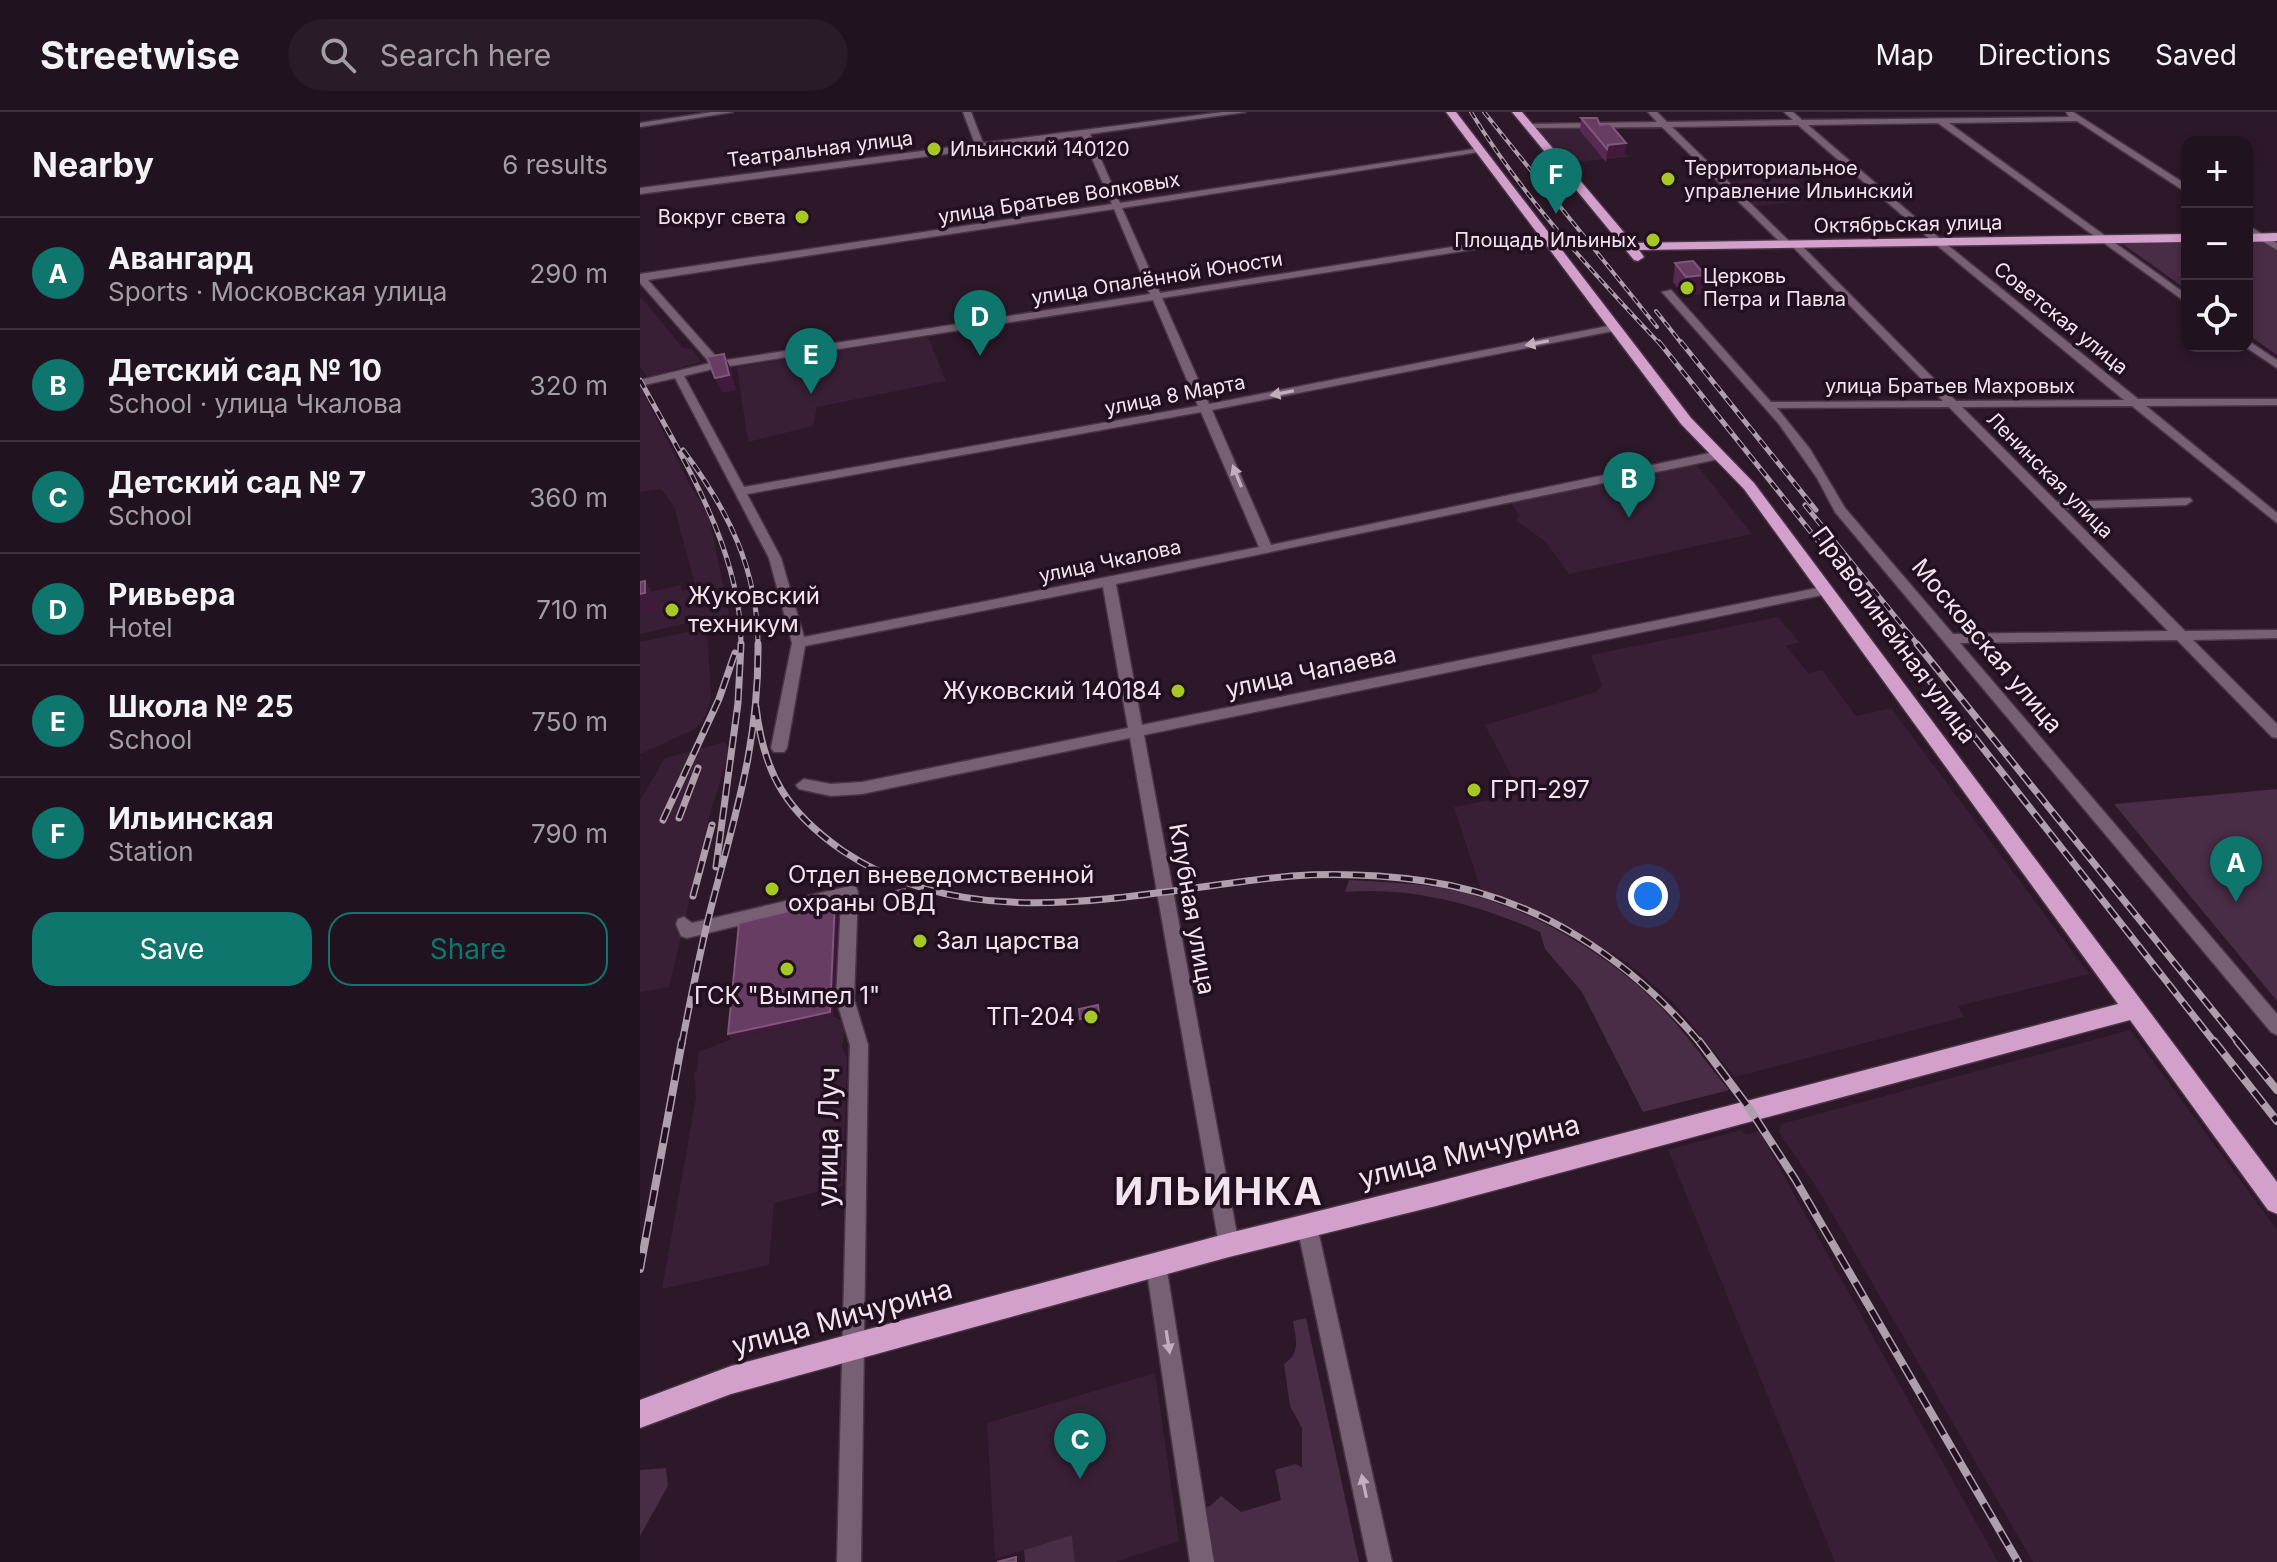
<!DOCTYPE html>
<meta charset="utf-8">
<style>
body{margin:0;font-family:Inter,sans-serif;background:#291b28;color:#f1f3f6}
.controls{position:absolute;right:24px;top:24px;display:grid;overflow:hidden;border-radius:16px;box-shadow:0 4px 12px #0003}
.controls button{width:72px;height:72px;display:grid;place-items:center;padding:0;border:0;border-bottom:2px solid #3e323d;background:#21121f;color:#f1f3f6;font:40px sans-serif}
.you{position:absolute;left:1008px;top:784px;width:28px;height:28px;margin:-20px;border:6px solid #fff;border-radius:50%;background:#1a73e8;box-shadow:0 0 0 12px #1a73e833}
.badge{display:grid;place-items:center;width:52px;height:52px;border-radius:50%;background:#0f766e;color:#fff;font-size:26px;font-weight:700}
.pin{position:absolute;translate:-50% -66px;filter:drop-shadow(0 2px 4px #0008)}
.pin::after{content:'';position:absolute;top:42px;width:28px;height:24px;background:inherit;clip-path:polygon(0 0,100% 0,50% 100%)}
.list{margin:0;padding:0;list-style:none}
h2{display:flex;justify-content:space-between;align-items:center;height:104px;margin:0;padding:0 32px;font-size:34px}
h2 small{font-size:26px;font-weight:400;color:#a29ea4}
.list li{display:grid;grid-template-columns:52px 1fr auto;gap:24px;align-items:center;box-sizing:border-box;height:112px;padding:0 32px;border-top:2px solid #3e323d}
.list b{display:block;font-size:30px;white-space:nowrap}
.list p{margin:0;font-size:26px;white-space:nowrap;color:#a29ea4}
.list em{font-size:26px;font-style:normal;color:#a29ea4}
.actions{display:flex;gap:16px;padding:24px 32px}
.actions a{flex:1;padding:18px 0;border:2px solid #0f766e;border-radius:24px;text-align:center;font-size:28px;color:#0f766e}
.actions .main{background:#0f766e;color:#fff}
.icon{flex:none;width:44px;height:44px;fill:none;stroke:currentColor;stroke-width:2;stroke-linecap:round;stroke-linejoin:round}
.map{position:relative;flex:none;width:1637px;height:1450px;overflow:hidden}
header{display:flex;align-items:center;gap:48px;box-sizing:border-box;height:112px;padding:0 40px;background:#21121f;border-bottom:2px solid #3e323d}
header strong{font-size:38px}
nav{display:flex;gap:44px;margin-inline-start:auto;font-size:28px}
.search{width:560px;height:72px;background:#291b28;display:flex;align-items:center;gap:20px;box-sizing:border-box;padding:0 28px;border-radius:44px;color:#a29ea4;font-size:30px}
main{display:flex}
aside{flex:1;background:#21121f}
.map>svg:first-child{display:block}
.built{fill:#381f35}
.green{fill:#492c45}
.lines{fill:none;stroke-linecap:round;stroke-linejoin:round}
.minor-casing{stroke:#483445;stroke-width:3}
.major-casing{stroke:#483445;stroke-width:3}
.minor{fill:#786074;fill-rule:evenodd}
.major{fill:#d2a0ca;fill-rule:evenodd}
.rail-far3-casing{stroke:#af9eac;stroke-width:4}
.rail-far2-casing{stroke:#af9eac;stroke-width:5}
.rail-far1-casing{stroke:#af9eac;stroke-width:7}
.rail-casing{stroke:#af9eac;stroke-width:8}
.rail-far3{stroke:#220f20;stroke-width:2;stroke-dasharray:7;stroke-linecap:butt}
.rail-far2{stroke:#220f20;stroke-width:3;stroke-dasharray:9;stroke-linecap:butt}
.rail-far1{stroke:#220f20;stroke-width:4;stroke-dasharray:12;stroke-linecap:butt}
.rail{stroke:#220f20;stroke-width:5;stroke-dasharray:16;stroke-linecap:butt}
.wall{fill:#582953}
.shaded-wall{fill:#3f1a3b}
.building{fill:#683d64;stroke:#7e5779;stroke-width:2}
.oneway{fill:#c1afbe}
.poi-dot{fill:#a5c823;stroke:#220f20;stroke-width:3}
.labels{text-anchor:middle;stroke-width:7;stroke-linejoin:round;paint-order:stroke}
.far-street-label{font-size:20px;fill:#f2e3ef;stroke:#220f20}
.far-poi-label{font-size:20px;fill:#f2e3ef;stroke:#220f20;text-anchor:start}
.poi-label{font-size:24px;fill:#f2e3ef;stroke:#220f20;text-anchor:start}
.street-label{font-size:24px;fill:#f2e3ef;stroke:#220f20}
.near-street-label{font-size:28px;fill:#f2e3ef;stroke:#220f20}
.near-district-label{font-size:38px;font-weight:bold;letter-spacing:2px;fill:#f2e3ef;stroke:#220f20}
</style>
<header>
<strong>Streetwise</strong>
<div class="search"><svg class="icon" aria-label="search" viewBox="0 0 24 24"><circle cx="10" cy="10" r="6"/><path d="M15 15l6 6"/></svg>Search here</div>
<nav><a>Map</a><a>Directions</a><a>Saved</a></nav>
</header>
<main>
<aside>
<h2>Nearby<small>6 results</small></h2>
<ul class="list">
<li><span class="badge">A</span><div><b>Авангард</b><p>Sports · Московская улица</p></div><em>290 m</em></li>
<li><span class="badge">B</span><div><b>Детский сад № 10</b><p>School · улица Чкалова</p></div><em>320 m</em></li>
<li><span class="badge">C</span><div><b>Детский сад № 7</b><p>School</p></div><em>360 m</em></li>
<li><span class="badge">D</span><div><b>Ривьера</b><p>Hotel</p></div><em>710 m</em></li>
<li><span class="badge">E</span><div><b>Школа № 25</b><p>School</p></div><em>750 m</em></li>
<li><span class="badge">F</span><div><b>Ильинская</b><p>Station</p></div><em>790 m</em></li>
</ul>
<div class="actions"><a class="main">Save</a><a>Share</a></div>
</aside>
<div class="map">
<svg width="1637" height="1450" viewBox="0 0 1637 1450">
<rect width="100%" height="100%" fill="#2c1829"/>
<g class="built">
<polygon points="965,14 989,45 925,51 894,15"/>
<polygon points="1127,65 1154,66 1164,76 1142,78 1151,89 1146,91 1114,94 1090,70"/>
<polygon points="0,184 43,236 53,238 61,250 7,265 0,255"/>
<polygon points="288,225 306,269 177,295 173,314 108,330 97,255"/>
<polygon points="0,274 49,372 68,401 90,506 67,514 64,507 0,522 0,489 5,481 41,473 42,479 56,476 34,394 21,377 0,380"/>
<polygon points="1056,352 1112,422 929,462 905,429 875,408 880,404 871,391"/>
<polygon points="1138,505 1159,530 1146,534 1168,561 1182,558 1216,604 1251,596 1449,862 1318,894 1324,905 1095,965 1031,888 989,852 918,809 841,778 814,695 881,682 845,613 956,580 962,574 951,543"/>
<polygon points="67,516 71,584 66,603 55,617 0,642 0,530"/>
<polygon points="85,630 89,640 70,702 29,875 0,880 0,689 25,646"/>
<polygon points="193,904 206,910 202,935 207,946 203,1073 134,1091 129,1153 22,1177 56,986 54,960 57,959 59,940 91,927"/>
<polygon points="1490,918 1637,1118 1637,1450 1393,1450 1181,1082 1139,1020 1141,1012"/>
<polygon points="1101,1018 1106,1023 1119,1019 1358,1450 1195,1450 1028,1038"/>
<polygon points="515,1261 539,1429 475,1450 435,1450 432,1423 355,1447 347,1311"/>
</g>
<g class="green">
<polygon points="1547,129 1547,178 1480,130"/>
<polygon points="1607,129 1623,129 1637,138 1637,243 1607,222"/>
<polygon points="1637,677 1637,889 1474,692"/>
<path d="M 709,768 C 744,770 779,771 813,778 C 891,795 979,847 1032,907 C 1052,930 1070,955 1089,978 L 1003,1000 L 942,880 L 905,837 L 900,820 C 840,793 772,774 705,780 Z"/>
<path d="M 666,1206 L 719,1450 L 562,1450 L 555,1400 L 570,1394 L 581,1384 L 601,1400 L 641,1388 L 635,1358 L 656,1352 L 662,1356 L 662,1316 L 650,1294 L 644,1252 C 661,1241 656,1227 653,1209 Z"/>
<polygon points="26,1356 28,1374 0,1424 0,1358"/>
<polygon points="432,1423 435,1450 385,1450 384,1438"/>
</g>
<g class="lines">
<g class="minor-casing">
<g id="minor">
<polygon points="72,0 93,0 0,15 0,11"/>
<path d="M 323,0 L 331,0 L 343,31 L 583,0 L 606,0 L 450,22 L 480,91 L 841,36 L 845,39 L 482,96 L 520,181 L 907,120 L 912,123 L 907,126 L 522,186 L 569,292 L 973,213 L 978,216 L 973,219 L 572,298 L 631,433 L 1079,339 L 1085,343 L 1079,347 L 476,472 L 502,613 L 1187,474 L 1194,478 L 1187,482 L 504,623 L 599,1133 L 596,1140 L 589,1143 L 582,1140 L 579,1133 L 490,626 L 222,682 L 191,684 L 159,677 L 156,673 L 164,667 L 191,672 L 222,670 L 488,616 L 463,475 L 165,534 L 147,636 L 144,640 L 134,640 L 131,636 L 152,531 L 129,446 L 35,266 L 0,274 L 0,268 L 70,251 L 0,171 L 0,162 L 472,92 L 442,24 L 0,82 L 0,76 L 335,32 ZM 474,97 L 510,182 L 80,249 L 8,168 ZM 513,188 L 558,294 L 104,375 L 44,264 L 77,256 ZM 561,300 L 619,435 L 164,525 L 141,446 L 107,382 Z"/>
<path d="M 1008,0 L 1017,0 L 1027,10 L 1153,8 L 1144,0 L 1153,0 L 1162,8 L 1429,5 L 1426,0 L 1433,0 L 1547,73 L 1547,80 L 1544,79 L 1437,9 L 1309,11 L 1547,183 L 1547,191 L 1298,11 L 1168,13 L 1305,131 L 1498,287 L 1637,287 L 1637,293 L 1506,294 L 1637,401 L 1637,411 L 1492,294 L 1322,295 L 1417,390 L 1550,386 L 1552,389 L 1546,393 L 1424,397 L 1545,519 L 1637,518 L 1637,526 L 1553,528 L 1637,612 L 1637,626 L 1632,625 L 1537,528 L 1320,531 L 1637,902 L 1637,923 L 1631,920 L 1195,400 L 1177,366 L 1139,312 L 1022,180 L 1031,178 L 1131,290 L 1303,289 L 1151,133 L 1144,134 L 1022,15 L 889,16 L 885,14 L 889,12 L 1017,10 ZM 1158,13 L 1299,135 L 1484,288 L 1316,289 L 1158,130 L 1151,131 L 1032,15 ZM 1309,295 L 1528,519 L 1313,522 L 1205,396 L 1170,337 L 1137,296 Z"/>
<polygon points="1607,113 1637,131 1637,138 1607,120"/>
<polygon points="1607,228 1637,248 1637,256 1604,234 1607,234"/>
<polygon points="210,774 216,775 218,780 214,887 228,933 221,1450 197,1450 210,933 196,887 201,789 47,826 41,824 36,812 38,807 44,805 52,811"/>
<polygon points="667,1104 674,1107 677,1114 752,1450 728,1450 657,1114 660,1107"/>
<polygon points="516,1143 523,1146 526,1153 574,1450 550,1450 506,1153 509,1146"/>
</g>
</g>
<g class="major-casing">
<g id="major">
<polygon points="806,0 816,0 1051,306 1114,371 1637,1070 1637,1102 1628,1098 1490,908 796,1094 589,1145 91,1282 0,1316 0,1288 91,1254 589,1121 796,1070 1478,892 1104,377 1041,312"/>
<polygon points="872,0 882,0 993,131 1547,122 1547,130 999,138 1004,145 998,149 994,148"/>
<polygon points="1637,121 1637,129 1607,130 1607,122"/>
</g>
</g>
<use href="#minor" class="minor"/>
<use href="#major" class="major"/>
<g class="rail-far3-casing">
<g id="rail-far3">
<path d="M 831,0 C 883,85 952,160 1020,232"/>
<polyline points="844,0 1017,215"/>
<polyline points="1016,199 1042,232"/>
</g>
</g>
<g class="rail-far2-casing">
<g id="rail-far2">
<polyline points="1019,230 1262,534"/>
<polyline points="1041,230 1176,398"/>
<path d="M 0,268 C 44,349 102,439 101,534"/>
<path d="M 43,338 C 88,398 118,457 118,534"/>
<polyline points="1165,393 1279,534"/>
</g>
</g>
<g class="rail-far1-casing">
<g id="rail-far1">
<polyline points="1261,532 1575,931"/>
<polyline points="1277,532 1599,931"/>
<path d="M 116,595 C 124,663 147,700 203,739 C 337,829 505,777 652,764 C 696,761 741,763 785,769 C 896,785 989,846 1060,931"/>
<polyline points="39,706 58,656"/>
<polyline points="23,708 79,587 95,541"/>
<polyline points="76,755 98,591 101,532"/>
<polyline points="53,784 72,713"/>
<path d="M 42,931 C 51,885 60,838 72,792 C 96,700 119,630 118,532"/>
</g>
</g>
<g class="rail-casing">
<g id="rail">
<polyline points="1059,929 1109,996 1155,1067 1378,1450"/>
<polyline points="1574,929 1637,1009"/>
<polyline points="1597,929 1637,978"/>
<polyline points="0,1157 42,929"/>
</g>
</g>
<use href="#rail-far3" class="rail-far3"/>
<use href="#rail-far2" class="rail-far2"/>
<use href="#rail-far1" class="rail-far1"/>
<use href="#rail" class="rail"/>
</g>
<g class="wall">
<polygon points="941,6 960,13 985,44 967,46 966,50 940,19"/>
<polygon points="1035,151 1062,182 1044,184 1033,170"/>
</g>
<g class="shaded-wall">
<polygon points="986,31 985,44 967,46 966,50 968,33"/>
<polygon points="1065,163 1062,182 1044,184 1046,165"/>
<polygon points="84,242 91,257 96,278 82,281 75,266"/>
<polygon points="5,469 18,490 17,501 0,505 0,482"/>
<polygon points="265,777 268,782 268,800 257,803 254,798"/>
<polygon points="195,788 198,793 193,904 91,927 88,922"/>
<polygon points="458,893 461,907 441,912 440,907"/>
</g>
<g class="building">
<polygon points="941,6 957,6 960,13 970,12 986,31 968,33 967,37"/>
<polygon points="1053,149 1065,163 1046,165 1035,151"/>
<polygon points="84,242 89,263 75,266 67,245"/>
<polygon points="5,469 5,481 0,482 0,470"/>
<polygon points="265,777 266,796 254,798 255,779"/>
<polygon points="195,788 190,900 88,922 99,811"/>
<polygon points="458,893 459,903 440,907 439,897"/>
<polygon points="376,1445 376,1450 357,1450"/>
</g>
<defs><path id="oneway-solid" d="M-6-.8H1V-3.2L6.5 0L1 3.2V.8H-6Z" transform="scale(2)"/></defs>
<g class="oneway">
<use href="#oneway-solid" transform="translate(897 231) rotate(169)"/>
<use href="#oneway-solid" transform="translate(642 281) rotate(169)"/>
<use href="#oneway-solid" transform="translate(597 364) rotate(-112)"/>
<use href="#oneway-solid" transform="translate(528 1230) rotate(81)"/>
<use href="#oneway-solid" transform="translate(724 1374) rotate(-102)"/>
</g>
<g class="poi-dot">
<circle cx="294" cy="37" r="8"/>
<circle cx="1028" cy="67" r="8"/>
<circle cx="162" cy="105" r="8"/>
<circle cx="1013" cy="128" r="8"/>
<circle cx="1047" cy="176" r="8"/>
<circle cx="32" cy="498" r="8"/>
<circle cx="538" cy="579" r="8"/>
<circle cx="834" cy="678" r="8"/>
<circle cx="132" cy="777" r="8"/>
<circle cx="280" cy="829" r="8"/>
<circle cx="147" cy="857" r="8"/>
<circle cx="451" cy="905" r="8"/>
</g>
<g class="labels">
<g class="far-street-label">
<text transform="translate(180 37) rotate(-7)" y="7">Театральная улица</text>
<text transform="translate(419 86) rotate(-9)" y="7">улица Братьев Волковых</text>
<text transform="translate(1268 112) rotate(-1)" y="7">Октябрьская улица</text>
<text transform="translate(517 166) rotate(-9)" y="7">улица Опалённой Юности</text>
<text transform="translate(1421 206) rotate(39)" y="7">Советская улица</text>
<text x="1310" y="281">улица Братьев Махровых</text>
<text transform="translate(535 283) rotate(-11)" y="7">улица 8 Марта</text>
<text transform="translate(1410 363) rotate(45)" y="7">Ленинская улица</text>
<text transform="translate(470 449) rotate(-12)" y="7">улица Чкалова</text>
</g>
<g class="far-poi-label">
<text x="310" y="44">Ильинский 140120</text>
<text x="1044" y="63">Территориальное<tspan x="1044" dy="23">управление Ильинский</tspan></text>
<text x="146" y="112" text-anchor="end">Вокруг света</text>
<text x="997" y="135" text-anchor="end">Площадь Ильиных</text>
<text x="1063" y="171">Церковь<tspan x="1063" dy="23">Петра и Павла</tspan></text>
</g>
<g class="poi-label">
<text x="48" y="492">Жуковский<tspan x="48" dy="28">техникум</tspan></text>
<text x="522" y="587" text-anchor="end">Жуковский 140184</text>
<text x="850" y="686">ГРП-297</text>
<text x="148" y="771">Отдел вневедомственной<tspan x="148" dy="28">охраны ОВД</tspan></text>
<text x="296" y="837">Зал царства</text>
<text x="147" y="892" text-anchor="middle">ГСК "Вымпел 1"</text>
<text x="435" y="913" text-anchor="end">ТП-204</text>
</g>
<g class="street-label">
<text transform="translate(1254 523) rotate(54)" y="8">Праволинейная улица</text>
<text transform="translate(1347 534) rotate(50)" y="8">Московская улица</text>
<text transform="translate(671 560) rotate(-12)" y="8">улица Чапаева</text>
<text transform="translate(552 797) rotate(80)" y="8">Клубная улица</text>
</g>
<g class="near-street-label">
<text transform="translate(188 1025) rotate(-89)" y="10">улица Луч</text>
<text transform="translate(829 1039) rotate(-14)" y="10">улица Мичурина</text>
<text transform="translate(202 1205) rotate(-15)" y="10">улица Мичурина</text>
</g>
<g class="near-district-label">
<text x="579" y="1093">ИЛЬИНКА</text>
</g>
</g>
</svg>
<div class="controls">
<button>+</button>
<button>−</button>
<button><svg class="icon" aria-label="locate" viewBox="0 0 24 24"><circle cx="12" cy="12" r="6"/><path d="M12 2v4M12 18v4M2 12h4M18 12h4"/></svg></button>
</div>
<div class="you"></div>
<div class="pin badge" style="left:1596px;top:790px">A</div>
<div class="pin badge" style="left:989px;top:406px">B</div>
<div class="pin badge" style="left:440px;top:1367px">C</div>
<div class="pin badge" style="left:340px;top:244px">D</div>
<div class="pin badge" style="left:171px;top:282px">E</div>
<div class="pin badge" style="left:916px;top:102px">F</div>
</div>
</main>
